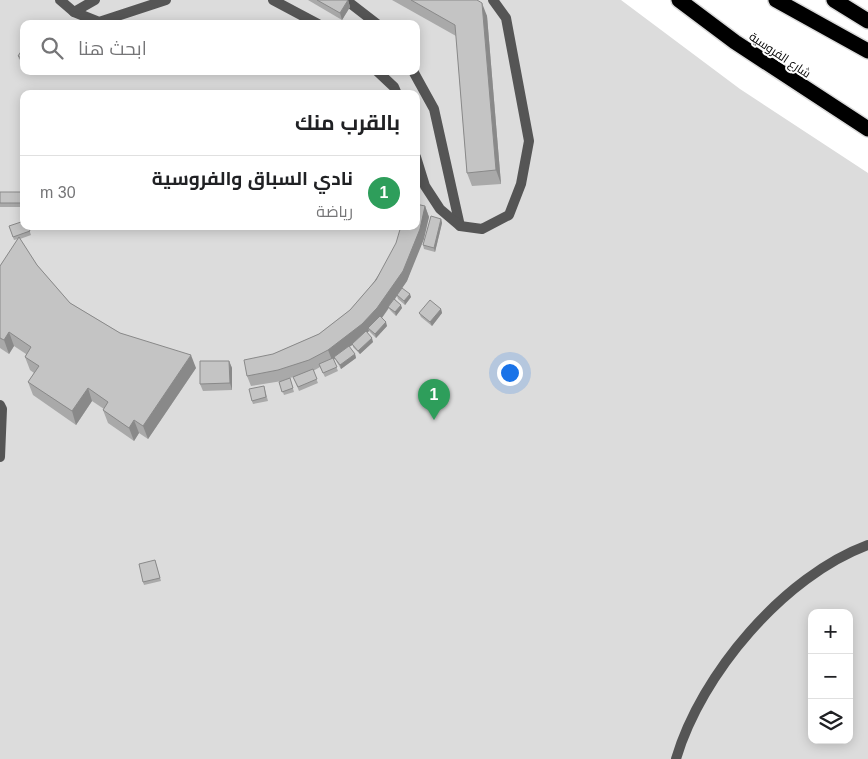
<!DOCTYPE html>
<html lang="ar">
<meta charset="utf-8">
<style>
body{margin:0;font-family:Arial,Cairo,sans-serif;background:#f6f6f6;color:#202124;direction:rtl}
.controls{position:absolute;right:15px;bottom:15px;display:grid;overflow:hidden;border-radius:10px;box-shadow:0 2px 12px #0003}
.controls button{width:45px;height:45px;display:grid;place-items:center;padding:0;border:0;border-bottom:1px solid #e0e0e0;background:#fff;color:#202124;font:25px sans-serif}
.you{position:absolute;left:509px;top:372px;width:18px;height:18px;margin:-12px;border:4px solid #fff;border-radius:50%;background:#1a73e8;box-shadow:0 0 0 8px #1a73e833}
.badge{display:grid;place-items:center;width:32px;height:32px;border-radius:50%;background:#ea580c;color:#fff;font-size:16px;font-weight:700}
.pin{position:absolute;translate:-50% -41px;filter:drop-shadow(0 1px 2px #0008)}
.pin::after{content:'';position:absolute;top:26px;width:18px;height:15px;background:inherit;clip-path:polygon(0 0,100% 0,50% 100%)}
.list{margin:0;padding:0;list-style:none}
h2{display:flex;justify-content:space-between;align-items:center;height:65px;margin:0;padding:0 20px;font-size:21px}
h2 small{font-size:16px;font-weight:400;color:#757577}
.list li{display:grid;grid-template-columns:32px 1fr auto;gap:15px;align-items:center;box-sizing:border-box;height:75px;padding:0 20px;border-top:1px solid #e0e0e0}
.list b{display:block;font-size:19px;white-space:nowrap}
.list p{margin:0;font-size:16px;white-space:nowrap;color:#757577}
.list em{font-size:16px;font-style:normal;color:#757577}
.icon{flex:none;width:28px;height:28px;fill:none;stroke:currentColor;stroke-width:2;stroke-linecap:round;stroke-linejoin:round}
.map{position:relative;flex:none;width:868px;height:759px;overflow:hidden;direction:ltr}
.search{position:absolute;background:#fff;box-shadow:0 2px 12px #0003;left:20px;top:20px;width:400px;height:55px;display:flex;align-items:center;gap:12px;box-sizing:border-box;padding:0 18px;border-radius:10px;color:#757577;font-size:19px}
.panel{position:absolute;background:#fff;box-shadow:0 2px 12px #0003;left:20px;top:90px;width:400px;height:140px;border-radius:10px;direction:rtl}
.map>svg:first-child{display:block}
.green{fill:#dcdcdc;fill-rule:evenodd}
.lines{fill:none;stroke-linecap:round;stroke-linejoin:round}
.highway-casing{stroke:#dbdbdb;stroke-width:18}
.lane{stroke:#555;stroke-width:10}
.highway{stroke:#000;stroke-width:15}
.wall{fill:#a9a9a9}
.shaded-wall{fill:#898989}
.building{fill:#c4c4c4;stroke:#898989}
.labels{text-anchor:middle;stroke-width:4;stroke-linejoin:round;paint-order:stroke}
.street-label{font-size:12px;fill:#000;stroke:#fff}
</style>
<div class="map">
<svg width="868" height="759" viewBox="0 0 868 759">
<rect width="100%" height="100%" fill="#fff"/>
<path class="green" d="M 0,0 L 621,0 L 740,89 L 868,173 L 868,759 L 0,759 ZM 24,24 L 416,24 L 416,71 L 24,71 ZM 24,94 L 416,94 L 416,226 L 24,226 ZM 812,613 L 849,613 L 849,740 L 812,740 Z"/>
<g class="lines">
<g class="highway-casing">
<g id="highway">
<polyline points="679,0 735,42 868,129"/>
<polyline points="776,0 868,51"/>
<polyline points="834,0 868,21"/>
</g>
</g>
<g class="lane">
<polyline points="60,0 74,12 99,22 166,0"/>
<polyline points="273,0 318,24"/>
<polyline points="346,0 377,24"/>
<polyline points="74,12 95,0"/>
<polyline points="377,71 394,87 397,94"/>
<polyline points="413,71 434,109 460,226"/>
<polyline points="416,157 425,186 440,209 460,226 482,229 509,215 521,184 529,141 506,18 493,0"/>
<polyline points="0,405 2,409 0,457"/>
<path d="M 676,759 C 701,674 784,576 868,545"/>
</g>
<use href="#highway" class="highway"/>
</g>
<g class="wall">
<polygon points="308,0 348,0 350,7 342,20"/>
<polygon points="392,0 477,0 487,16 501,184 472,186 467,173 456,36"/>
<polygon points="24,47 24,62 19,59 18,56"/>
<polygon points="0,192 24,194 24,207 0,207"/>
<polygon points="425,206 429,217 407,281 402,288 411,297 405,305 398,299 397,296 395,299 402,308 396,316 390,310 389,308 382,318 387,326 376,338 369,331 367,333 373,342 360,354 353,347 353,345 349,347 355,354 356,358 341,369 335,359 333,359 338,371 325,377 320,367 313,371 318,383 299,391 293,377 282,381 251,386 247,376 273,354 319,334 350,310 376,280"/>
<polygon points="441,219 442,223 435,252 424,249 423,245"/>
<polygon points="9,226 28,226 31,235 20,239 37,265 70,303 120,333 196,368 148,439 139,433 134,441 108,423 103,410 104,409 92,401 76,425 33,395 28,382 34,373 30,370 25,357 26,354 14,346 9,354 0,348 0,266 18,239 14,240"/>
<polygon points="441,309 442,313 432,326 421,317 419,313"/>
<polygon points="229,361 232,368 232,390 203,391 200,384"/>
<polygon points="290,378 294,392 284,395 279,382"/>
<polygon points="264,386 268,401 253,404 252,401"/>
<polygon points="155,560 161,581 144,585 143,582"/>
</g>
<g class="shaded-wall">
<polygon points="348,0 350,7 342,20 340,13"/>
<polygon points="482,3 487,16 501,184 496,170"/>
<polygon points="425,206 429,217 424,239 407,281 381,319 368,328 369,331 366,334 335,358 334,357 335,359 332,360 328,350"/>
<polygon points="441,219 442,223 435,252 434,248"/>
<polygon points="410,294 411,297 405,305 404,301"/>
<polygon points="401,305 402,308 396,316 395,312"/>
<polygon points="441,309 442,313 432,326 430,322"/>
<polygon points="386,322 387,326 376,338 375,334"/>
<polygon points="9,332 14,346 9,354 4,340"/>
<polygon points="372,338 373,342 360,354 358,351"/>
<polygon points="355,354 356,358 341,369 340,365"/>
<polygon points="191,355 196,368 148,439 143,426"/>
<polygon points="229,361 232,368 232,390 230,383"/>
<polygon points="88,388 92,401 76,425 72,411"/>
<polygon points="134,420 139,433 134,441 129,428"/>
</g>
<g class="building">
<polygon points="317,0 348,0 340,13"/>
<polygon points="411,0 477,0 482,3 496,170 467,173 455,25"/>
<polygon points="24,47 24,60 18,56"/>
<rect x="0" y="192" width="23" height="11"/>
<polygon points="416,204 425,206 420,229 403,271 377,308 362,324 328,350 309,360 278,370 247,376 244,360 273,354 319,334 350,310 376,280 396,243 401,226 416,226"/>
<polygon points="431,216 441,219 434,248 423,245"/>
<polygon points="24,221 24,226 28,226 30,231 13,237 9,226"/>
<polygon points="19,237 37,265 70,303 120,333 191,355 143,426 134,420 129,428 103,410 108,402 88,388 72,411 28,382 39,366 25,357 31,347 9,332 4,340 0,338 0,266"/>
<polygon points="402,288 410,294 404,301 397,295"/>
<polygon points="394,299 401,305 395,312 388,307"/>
<polygon points="430,300 441,309 430,322 419,313"/>
<polygon points="380,316 386,322 375,334 368,328"/>
<polygon points="366,331 372,338 358,351 352,344"/>
<polygon points="349,346 355,354 340,365 334,357"/>
<polygon points="333,358 337,367 323,373 319,364"/>
<polygon points="200,361 229,361 230,383 200,384"/>
<polygon points="313,369 317,379 298,387 293,377"/>
<polygon points="290,378 293,388 282,392 279,382"/>
<polygon points="264,386 266,397 252,401 249,389"/>
<polygon points="155,560 160,578 143,582 139,564"/>
</g>
<g class="labels">
<g class="street-label">
<text transform="translate(780 55) rotate(34)" y="4">شارع الفروسية</text>
</g>
</g>
</svg>
<div class="controls">
<button>+</button>
<button>−</button>
<button><svg class="icon" aria-label="layers" viewBox="0 0 24 24"><path d="M12 4l9 5-9 5-9-5zM3 14l9 5 9-5"/></svg></button>
</div>
<div class="you"></div>
<div class="pin badge" style="left:434px;top:420px;background:#2e9e5b">1</div>
<div class="search"><svg class="icon" aria-label="search" viewBox="0 0 24 24"><circle cx="10" cy="10" r="6"/><path d="M15 15l6 6"/></svg>ابحث هنا</div>
<section class="panel">
<h2>بالقرب منك<small></small></h2>
<ul class="list">
<li><span class="badge" style="background:#2e9e5b">1</span><div><b>نادي السباق والفروسية</b><p>رياضة</p></div><em>30 m</em></li>
</ul>
</section>
</div>
